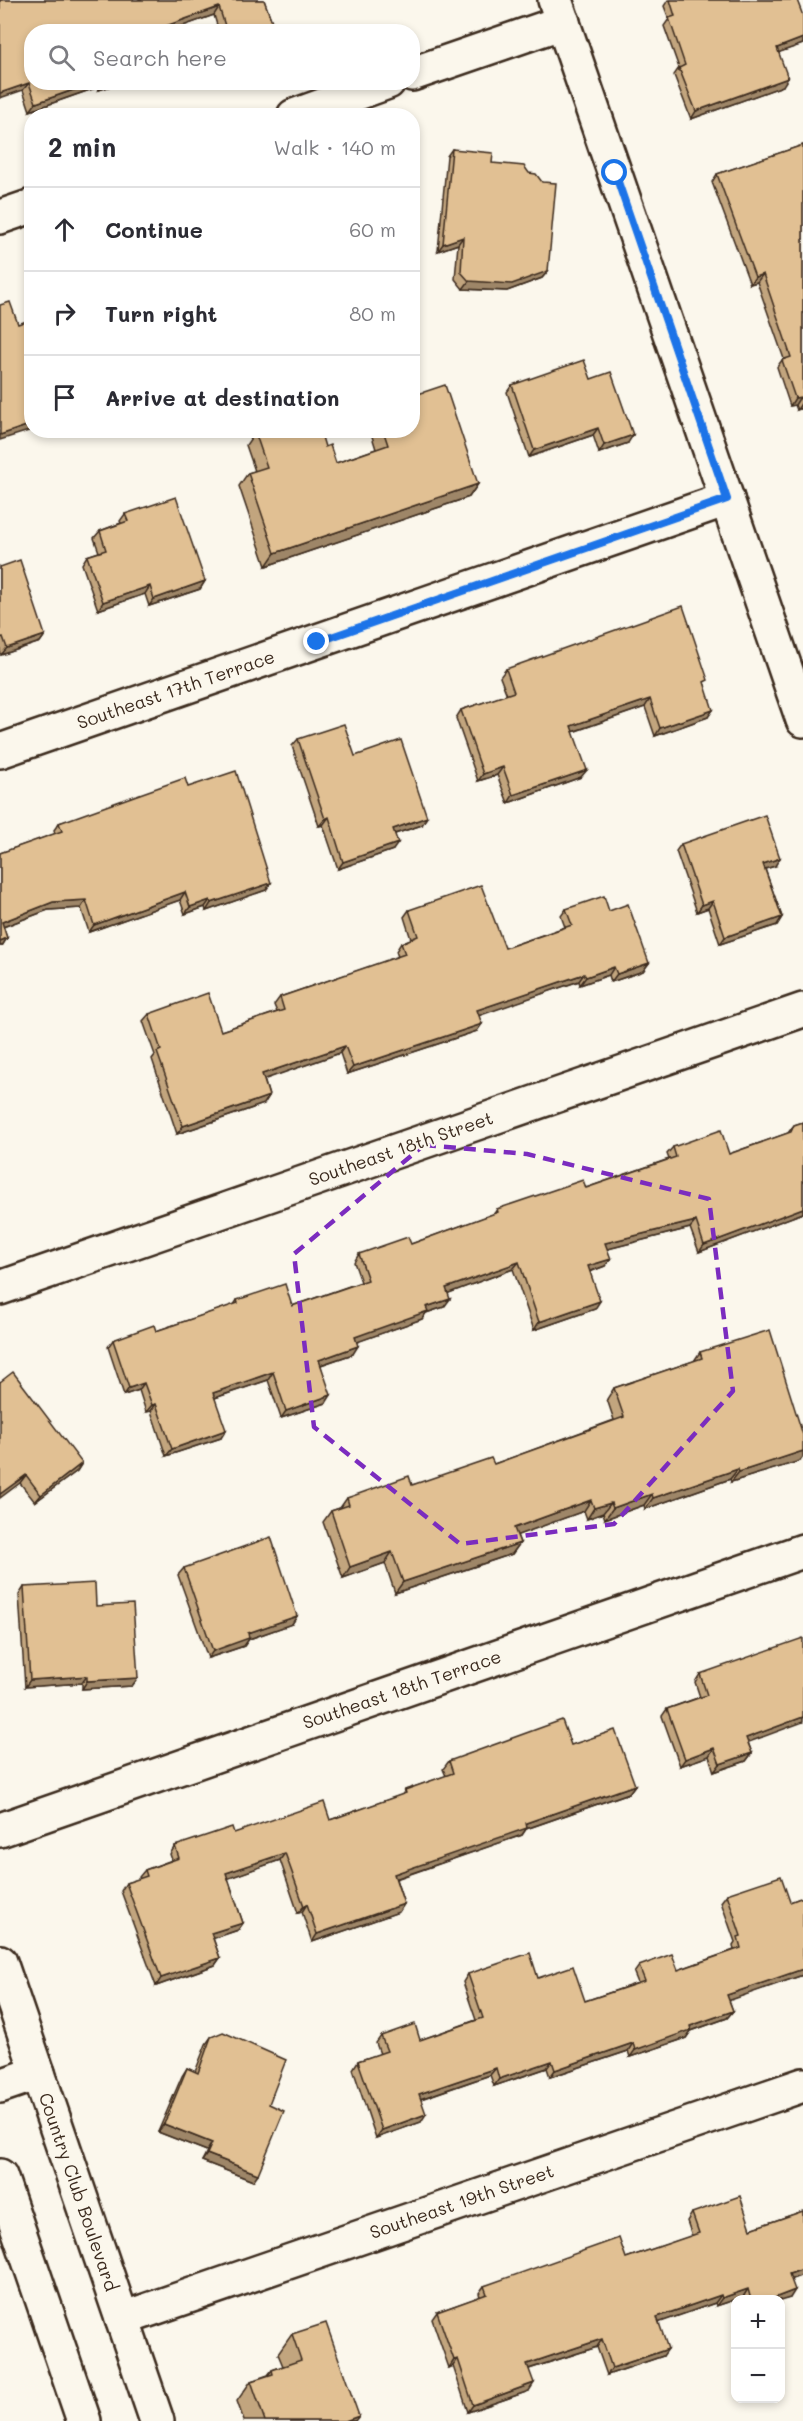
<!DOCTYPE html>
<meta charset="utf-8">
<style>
body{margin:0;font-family:Mali,sans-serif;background:#f7f7f7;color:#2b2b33}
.controls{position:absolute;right:18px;bottom:18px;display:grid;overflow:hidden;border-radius:12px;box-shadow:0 3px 9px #0003}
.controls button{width:54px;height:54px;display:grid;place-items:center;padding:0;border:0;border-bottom:2px solid #e1e1e2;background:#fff;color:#2b2b33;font:30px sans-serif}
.stop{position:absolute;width:18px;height:18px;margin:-14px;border:4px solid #1a73e8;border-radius:50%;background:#fff}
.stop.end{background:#1a73e8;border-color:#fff;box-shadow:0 2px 6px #0008}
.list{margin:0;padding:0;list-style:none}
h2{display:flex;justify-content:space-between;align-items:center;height:78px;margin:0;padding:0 24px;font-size:26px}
h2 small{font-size:20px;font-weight:400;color:#7c7c81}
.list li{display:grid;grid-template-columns:39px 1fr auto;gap:18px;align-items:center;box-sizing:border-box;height:84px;padding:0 24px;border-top:2px solid #e1e1e2}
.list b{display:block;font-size:22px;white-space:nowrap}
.list em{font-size:20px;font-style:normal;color:#7c7c81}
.icon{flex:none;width:33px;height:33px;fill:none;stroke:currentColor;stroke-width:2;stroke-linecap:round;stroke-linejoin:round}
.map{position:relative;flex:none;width:803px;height:2421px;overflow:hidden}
.search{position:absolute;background:#fff;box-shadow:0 3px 9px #0003;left:24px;top:24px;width:396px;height:66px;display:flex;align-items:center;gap:15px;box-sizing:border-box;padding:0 21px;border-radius:24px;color:#7c7c81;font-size:22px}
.panel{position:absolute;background:#fff;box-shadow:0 3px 9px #0003;left:24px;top:108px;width:396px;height:330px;border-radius:24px}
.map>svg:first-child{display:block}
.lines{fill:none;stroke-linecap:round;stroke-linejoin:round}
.minor-casing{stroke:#3b2a1e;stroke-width:38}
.secondary-casing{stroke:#3b2a1e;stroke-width:38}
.minor{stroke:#fbf7ec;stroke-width:33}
.secondary{stroke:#fbf7ec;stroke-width:33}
.wall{fill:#c2a57e;stroke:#3b2a1e;stroke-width:1.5}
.shaded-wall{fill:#9e8667;stroke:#3b2a1e;stroke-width:1.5}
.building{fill:#e1c093;stroke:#3b2a1e;stroke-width:1.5}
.route{stroke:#1a73e8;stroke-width:8}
.marked{fill:none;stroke:#7b2cbf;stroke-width:4.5;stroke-dasharray:12 8;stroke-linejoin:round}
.labels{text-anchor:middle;stroke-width:4.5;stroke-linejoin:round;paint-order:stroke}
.street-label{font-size:18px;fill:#3b2a1e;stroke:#fbf7ec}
</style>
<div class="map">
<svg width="803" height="2421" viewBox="0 0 803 2421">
<rect width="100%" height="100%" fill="#fbf7ec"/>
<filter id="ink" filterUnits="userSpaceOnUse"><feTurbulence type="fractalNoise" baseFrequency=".0167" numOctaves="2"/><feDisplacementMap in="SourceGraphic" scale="12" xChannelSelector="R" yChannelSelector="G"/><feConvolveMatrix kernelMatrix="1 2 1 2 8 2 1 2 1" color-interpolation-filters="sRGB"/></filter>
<g filter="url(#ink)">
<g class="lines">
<g class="minor-casing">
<g id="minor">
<polyline points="555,0 803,720"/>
<polyline points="412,74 563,22"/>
<polyline points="294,116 388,82"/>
<polyline points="0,217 32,206"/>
<polyline points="0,751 727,499"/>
<polyline points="0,1288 803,1010"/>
<polyline points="0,1830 803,1551"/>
<polyline points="0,2086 38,2073"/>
<polyline points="122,2319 803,2085"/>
</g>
</g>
<g class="secondary-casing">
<g id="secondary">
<polyline points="0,1962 157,2421"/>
<polyline points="0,2176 84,2421"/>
</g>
</g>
<use href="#minor" class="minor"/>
<use href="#secondary" class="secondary"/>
</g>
<g class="wall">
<polygon points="0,0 264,0 272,22 267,29 260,32 219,32 214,15 166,32 32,32 32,82 122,82 99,90 98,87 30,111 23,90"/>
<polygon points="668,0 797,0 803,44 779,52 783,86 691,119 674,75 679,68 664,26 669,19 664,6"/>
<polygon points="803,145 803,411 802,408 797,410 795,405 790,406 777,367 782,360 784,359 757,282 750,284 712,182 717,174"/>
<polygon points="452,149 492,163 548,271 542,278 507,291 463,289 455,279 458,244 438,251 447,156"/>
<polygon points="591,379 628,443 599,453 593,435 529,457 507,392 512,385"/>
<polygon points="370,430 412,430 478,484 469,497 266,566 239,486 248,473 255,471 246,445 255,432 325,447 336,463 376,449"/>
<polygon points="125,514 205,581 200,589 149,606 145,594 98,610 82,564 87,556 99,552 94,538 100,531 121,523 120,521"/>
<polygon points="0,567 45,635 40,642 1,655 0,651"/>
<polygon points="506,669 705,685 708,717 655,736 645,707 573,732 581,777 508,803 497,775 478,781 456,718 461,710 507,695 500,677"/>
<polygon points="298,739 355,756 422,825 395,834 393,850 338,869 323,825 319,826 292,746"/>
<polygon points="188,787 266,890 206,911 205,907 185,914 180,900 89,932 81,908 48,910 3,927 7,938 2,946 0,946 0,853 55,834 54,830 59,823"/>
<polygon points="681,844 775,866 765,869 782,917 777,925 720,944 708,908 697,912 676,851"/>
<polygon points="566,909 609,911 649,963 643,971 611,982 609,975 580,985 579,981 479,1015 477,1031 347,1074 340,1053 264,1079 269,1096 264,1104 177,1134 152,1059 155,1055 143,1021 149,1014 221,1031 277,1012 274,1005 280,997 398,957 396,951 401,943 411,939 404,917 409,910 505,948 565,927 561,916"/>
<polygon points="803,1122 803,1213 699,1252 690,1228 607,1249 605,1266 590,1272 595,1309 534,1330 513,1269 448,1293 444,1307 426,1313 422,1319 356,1342 353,1354 321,1365 326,1403 281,1418 268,1380 215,1398 221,1438 166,1456 151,1411 146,1412 139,1390 124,1395 108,1347 113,1340 156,1331 234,1305 237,1300 292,1306 361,1282 354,1262 359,1254 411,1244 494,1214 497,1209 586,1188 669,1159 667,1154 673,1147 729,1154 788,1133 794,1125"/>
<polygon points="700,1352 800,1461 731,1482 730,1479 645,1509 644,1505 605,1519 603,1513 587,1519 584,1511 517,1535 520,1543 512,1554 395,1593 385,1563 343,1578 323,1522 331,1511 340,1508 347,1498 412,1485 494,1464 614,1420 607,1399 614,1388 694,1361"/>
<polygon points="0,1382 82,1463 77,1471 35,1502 20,1483"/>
<polygon points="184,1568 297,1616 292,1624 249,1639 244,1646 208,1658 178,1575"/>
<polygon points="24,1587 96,1606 138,1678 132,1686 82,1689 82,1683 25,1687 19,1595"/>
<polygon points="700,1674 748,1742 752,1753 746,1761 714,1772 709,1756 680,1766 662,1716 667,1709 700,1697 695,1682"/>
<polygon points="571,1745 635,1785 629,1793 526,1829 522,1835 396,1879 404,1904 399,1912 312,1942 302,1912 298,1913 280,1860 228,1878 243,1923 238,1930 213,1938 220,1958 215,1965 156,1986 121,1891 126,1883 140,1879 139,1877 145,1870 172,1860 170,1854 175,1846 234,1833 330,1820 402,1795 405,1790 446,1776 443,1769 449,1761"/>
<polygon points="727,1894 790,1902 803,1897 803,1976 803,1975 729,2000 733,2011 727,2018 691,2031 686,2038 630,2057 628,2051 550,2077 547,2068 494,2086 490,2075 421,2099 421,2122 376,2138 353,2069 358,2061 380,2054 376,2043 381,2036 420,2040 476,2020 463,1982 468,1974 538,1978 585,2001 638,1983 634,1973 639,1966 678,1970 734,1950 733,1945 735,1942 721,1902"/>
<polygon points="211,2037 269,2104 253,2181 202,2161 207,2151 158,2132 182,2076 187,2068 195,2072 206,2044"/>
<polygon points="803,2211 803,2275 791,2279 790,2298 780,2300 744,2300 743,2297 716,2306 715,2303 659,2322 663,2356 607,2375 597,2347 529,2369 529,2391 468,2412 453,2366 449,2368 432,2319 437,2312 480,2297 479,2293 484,2286 626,2258 692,2236 687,2221 692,2213 751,2229"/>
<polygon points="292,2334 355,2421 244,2421 237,2401 251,2381 268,2375 272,2370 283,2366 278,2354"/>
</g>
<g class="shaded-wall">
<polygon points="219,7 214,15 166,32 149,32"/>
<polygon points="272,22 267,29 260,32 244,32"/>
<polygon points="803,38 803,44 772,55 777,48"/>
<polygon points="788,78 783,86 691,119 696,111"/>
<polygon points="96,82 102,82 98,87 30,111 36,103"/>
<polygon points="105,82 122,82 99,90"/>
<polygon points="29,83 23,90 0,98 0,93"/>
<polygon points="463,237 458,244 438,251 443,244"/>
<polygon points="548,271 542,278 507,291 463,289 469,281"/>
<polygon points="763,274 757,282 750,284 755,277"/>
<polygon points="800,397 795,405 790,406 795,398"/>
<polygon points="802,402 803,402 802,408 797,410"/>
<polygon points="32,424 32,430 0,440 0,435"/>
<polygon points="598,428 593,435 529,457 534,450"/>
<polygon points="633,435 628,443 599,453 604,445"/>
<polygon points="478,484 469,497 266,566 275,553"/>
<polygon points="205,581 200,589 149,606 154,599"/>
<polygon points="150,586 145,594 98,610 103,602"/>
<polygon points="45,635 40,642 1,655 7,648"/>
<polygon points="650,699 645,707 566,734 571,726"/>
<polygon points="713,710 708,717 655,736 660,728"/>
<polygon points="503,767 497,775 478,781 483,774"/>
<polygon points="587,770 581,777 508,803 513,795"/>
<polygon points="329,817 323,825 319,826 325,819"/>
<polygon points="427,817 422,825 388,836 393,829"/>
<polygon points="398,843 393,850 338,869 343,862"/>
<polygon points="780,858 775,866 758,871 763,864"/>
<polygon points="271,883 266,890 206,911 211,903"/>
<polygon points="185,892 180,900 89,932 94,925"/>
<polygon points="86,900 81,908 48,910 0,928 2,922 53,902"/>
<polygon points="210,900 205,907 185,914 190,907"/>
<polygon points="713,901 708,908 697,912 702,905"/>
<polygon points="782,917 777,925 720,944 725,937"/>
<polygon points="7,938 2,946 0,946 0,941"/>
<polygon points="649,963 643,971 611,982 617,974"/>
<polygon points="614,967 609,975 580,985 586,977"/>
<polygon points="584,974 579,981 472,1018 477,1010"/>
<polygon points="482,1024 477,1031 347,1074 353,1067"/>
<polygon points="345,1046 340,1053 257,1082 262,1074"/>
<polygon points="269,1096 264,1104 177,1134 183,1126"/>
<polygon points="803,1208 803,1213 699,1252 704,1245"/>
<polygon points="696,1221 690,1228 600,1251 605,1243"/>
<polygon points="611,1259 605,1266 583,1274 588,1266"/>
<polygon points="519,1262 513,1269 441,1296 446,1288"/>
<polygon points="450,1299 444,1307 426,1313 422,1319 349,1345 355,1337 426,1307"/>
<polygon points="600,1301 595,1309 534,1330 539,1322"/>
<polygon points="358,1346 353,1354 314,1367 319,1360"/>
<polygon points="273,1372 268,1380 208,1400 213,1393"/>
<polygon points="144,1383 139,1390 124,1395 129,1388"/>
<polygon points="331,1395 326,1403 281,1418 286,1411"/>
<polygon points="156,1404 151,1411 146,1412 152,1405"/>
<polygon points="226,1430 221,1438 166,1456 172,1449"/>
<polygon points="803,1451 803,1457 800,1461 731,1482 739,1472"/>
<polygon points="82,1463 77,1471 35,1502 41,1495"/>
<polygon points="738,1469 730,1479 645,1509 653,1498"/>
<polygon points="26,1475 20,1483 0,1498 0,1494"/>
<polygon points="652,1494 644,1505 605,1519 613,1508"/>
<polygon points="591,1500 584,1511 507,1539 514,1528"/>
<polygon points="611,1503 603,1513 587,1519 594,1508"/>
<polygon points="520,1543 512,1554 395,1593 403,1582"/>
<polygon points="392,1552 385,1563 343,1578 350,1567"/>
<polygon points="297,1616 292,1624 249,1639 244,1646 208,1658 213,1651 248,1633"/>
<polygon points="87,1676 82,1683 25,1687 30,1680"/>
<polygon points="138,1678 132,1686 82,1689 87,1681"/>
<polygon points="803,1717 803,1722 741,1745 746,1738"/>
<polygon points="714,1748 709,1756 680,1766 685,1759"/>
<polygon points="752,1753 746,1761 714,1772 720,1764"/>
<polygon points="635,1785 629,1793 526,1829 522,1835 389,1881 394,1874 526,1823"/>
<polygon points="285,1853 280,1860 221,1881 226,1873"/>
<polygon points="307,1904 302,1912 298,1913 304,1906"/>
<polygon points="404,1904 399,1912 312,1942 317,1934"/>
<polygon points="243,1923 238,1930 206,1941 211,1933"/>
<polygon points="220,1958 215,1965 156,1986 161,1978"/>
<polygon points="803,1969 803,1975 722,2003 727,1995"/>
<polygon points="733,2011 727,2018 691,2031 686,2038 630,2057 635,2050 690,2026"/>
<polygon points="633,2043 628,2051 550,2077 555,2070"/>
<polygon points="552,2061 547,2068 494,2086 499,2079"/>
<polygon points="496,2068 490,2075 414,2101 419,2094"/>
<polygon points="426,2114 421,2122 376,2138 382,2130"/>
<polygon points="164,2124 212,2143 207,2151 158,2132"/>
<polygon points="207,2154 258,2174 253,2181 202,2161"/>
<polygon points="803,2269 803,2275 784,2282 789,2274"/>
<polygon points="748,2289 743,2297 716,2306 722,2298"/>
<polygon points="795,2290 790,2298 780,2301 780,2300 769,2300"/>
<polygon points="721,2295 715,2303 652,2325 657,2317"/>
<polygon points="602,2339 597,2347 522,2371 527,2364"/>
<polygon points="668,2349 663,2356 607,2375 612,2368"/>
<polygon points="458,2359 453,2366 449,2368 454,2360"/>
<polygon points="534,2383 529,2391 468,2412 473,2405"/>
<polygon points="359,2416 355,2421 345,2421"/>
</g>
<g class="building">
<polygon points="0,0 264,0 272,22 244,32 227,32 219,7 149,32 32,32 32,82 96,82 36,103 29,83 0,93"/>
<polygon points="670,0 797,0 803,16 803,38 777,48 788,78 696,111 679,68 685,65 669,18 675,16"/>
<polygon points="803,145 803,402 802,402 800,397 795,398 782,360 791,357 763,274 755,277 717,174"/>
<polygon points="452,149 493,153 492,163 524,166 529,173 536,174 542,182 556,183 548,271 512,284 469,281 461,272 463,237 443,244"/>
<polygon points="10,302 18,324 32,319 32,424 0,435 0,305"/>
<polygon points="584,360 591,379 611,372 633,435 604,445 598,428 534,450 512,385"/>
<polygon points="445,385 478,484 275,553 248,473 267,467 255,432 259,430 320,430 325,447 330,445 336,463 388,445 383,430 412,430 412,396"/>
<polygon points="176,497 205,581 154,599 150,586 103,602 87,556 106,550 100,531 128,521 125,514"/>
<polygon points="20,560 45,635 7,648 3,637 0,638 0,567"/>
<polygon points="683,606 708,680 704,682 713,710 660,728 650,699 571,726 587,770 513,795 503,767 483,774 461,710 514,692 506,669"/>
<polygon points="344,724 355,756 401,740 427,817 393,829 398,843 343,862 329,817 325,819 298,739"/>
<polygon points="236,771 271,883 211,903 210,900 190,907 185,892 94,925 86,900 53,902 2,922 7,938 0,941 0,853 62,831 59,823 134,796 185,778 188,787"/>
<polygon points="765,815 780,858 763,864 782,917 725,937 713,901 702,905 681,844"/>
<polygon points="481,885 505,948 572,925 566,909 604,896 609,911 628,904 649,963 617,974 614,967 586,977 584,974 477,1010 482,1024 353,1067 345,1046 262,1074 269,1096 183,1126 157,1052 161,1050 149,1014 208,993 221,1031 284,1010 280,997 405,954 401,943 418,936 409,910"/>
<polygon points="803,1122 803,1208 704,1245 696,1221 605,1243 611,1259 588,1266 600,1301 539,1322 519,1262 446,1288 450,1299 426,1307 428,1311 355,1337 358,1346 319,1360 331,1395 286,1411 273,1372 213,1393 226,1430 172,1449 156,1404 152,1405 144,1383 129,1388 113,1340 154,1325 156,1331 238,1303 237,1300 285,1284 292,1306 368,1280 359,1254 408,1237 411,1244 498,1212 497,1209 583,1180 586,1188 676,1157 673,1147 721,1130 729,1154 791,1132 794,1125"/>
<polygon points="770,1330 803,1435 803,1451 739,1472 738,1469 653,1498 652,1494 613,1508 611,1503 594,1508 591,1500 514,1528 520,1543 403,1582 392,1552 350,1567 331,1511 349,1505 347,1498 409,1476 412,1485 491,1458 494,1464 624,1417 614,1388 702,1358 700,1352"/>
<polygon points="13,1372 82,1463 41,1495 26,1475 0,1494 0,1382"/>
<polygon points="271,1537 297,1616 248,1633 249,1638 213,1651 184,1568"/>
<polygon points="95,1583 96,1606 133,1604 138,1678 87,1681 87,1676 30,1680 24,1587"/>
<polygon points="803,1638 803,1717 746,1738 752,1753 720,1764 714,1748 685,1759 667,1709 707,1695 700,1674"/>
<polygon points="562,1720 571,1745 615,1730 635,1785 526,1823 527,1828 394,1874 404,1904 317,1934 307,1904 304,1906 285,1853 226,1873 243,1923 211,1933 220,1958 161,1978 126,1883 147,1876 145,1870 179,1858 175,1846 232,1827 234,1833 324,1802 330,1820 406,1793 405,1790 453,1773 449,1761"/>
<polygon points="781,1876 790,1902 803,1897 803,1969 727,1995 733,2011 690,2026 691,2030 635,2050 633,2043 555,2070 552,2061 499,2079 496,2068 419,2094 426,2114 382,2130 358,2061 387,2051 381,2036 415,2024 420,2040 483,2018 468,1974 530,1953 538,1978 573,1966 585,2001 645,1981 639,1966 672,1954 678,1970 741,1948 738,1937 741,1936 727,1894"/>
<polygon points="223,2032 286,2060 269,2104 284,2111 258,2174 207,2154 212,2143 164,2124 187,2068 198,2073 211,2037"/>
<polygon points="740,2196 751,2229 803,2211 803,2269 789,2274 795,2290 769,2300 751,2300 748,2289 722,2298 721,2295 657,2317 668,2349 612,2368 602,2339 527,2364 534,2383 473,2405 458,2359 454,2360 437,2312 487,2294 484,2286 619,2238 626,2258 699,2233 692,2213"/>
<polygon points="326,2323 359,2416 345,2421 265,2421 251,2381 273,2374 272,2370 301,2360 292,2334"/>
</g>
</g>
<g class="lines" filter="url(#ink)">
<polyline class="route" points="317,642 727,499 615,173"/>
</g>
<path class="marked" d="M 424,1145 L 527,1154 L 709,1199 L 733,1391 L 614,1524 L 460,1544 L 314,1427 L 294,1254 Z"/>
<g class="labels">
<g class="street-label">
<text transform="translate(176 690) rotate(-19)" y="6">Southeast 17th Terrace</text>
<text transform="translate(401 1149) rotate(-19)" y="6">Southeast 18th Street</text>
<text transform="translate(402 1690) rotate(-19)" y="6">Southeast 18th Terrace</text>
<text transform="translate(78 2192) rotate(71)" y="6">Country Club Boulevard</text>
<text transform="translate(462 2202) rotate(-19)" y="6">Southeast 19th Street</text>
</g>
</g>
</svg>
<div class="controls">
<button>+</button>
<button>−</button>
</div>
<div class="stop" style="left:615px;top:173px"></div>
<div class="stop end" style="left:317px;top:642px"></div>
<div class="search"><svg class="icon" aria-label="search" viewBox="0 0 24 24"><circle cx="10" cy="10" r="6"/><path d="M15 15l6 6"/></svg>Search here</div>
<section class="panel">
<h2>2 min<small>Walk · 140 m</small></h2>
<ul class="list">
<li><svg class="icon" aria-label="ahead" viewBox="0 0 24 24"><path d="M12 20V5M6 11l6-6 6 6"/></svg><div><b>Continue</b></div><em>60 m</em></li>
<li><svg class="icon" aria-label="right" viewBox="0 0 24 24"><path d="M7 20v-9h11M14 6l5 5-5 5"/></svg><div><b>Turn right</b></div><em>80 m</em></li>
<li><svg class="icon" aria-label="arrive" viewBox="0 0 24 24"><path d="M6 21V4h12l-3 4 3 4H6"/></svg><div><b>Arrive at destination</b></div></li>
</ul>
</section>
</div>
